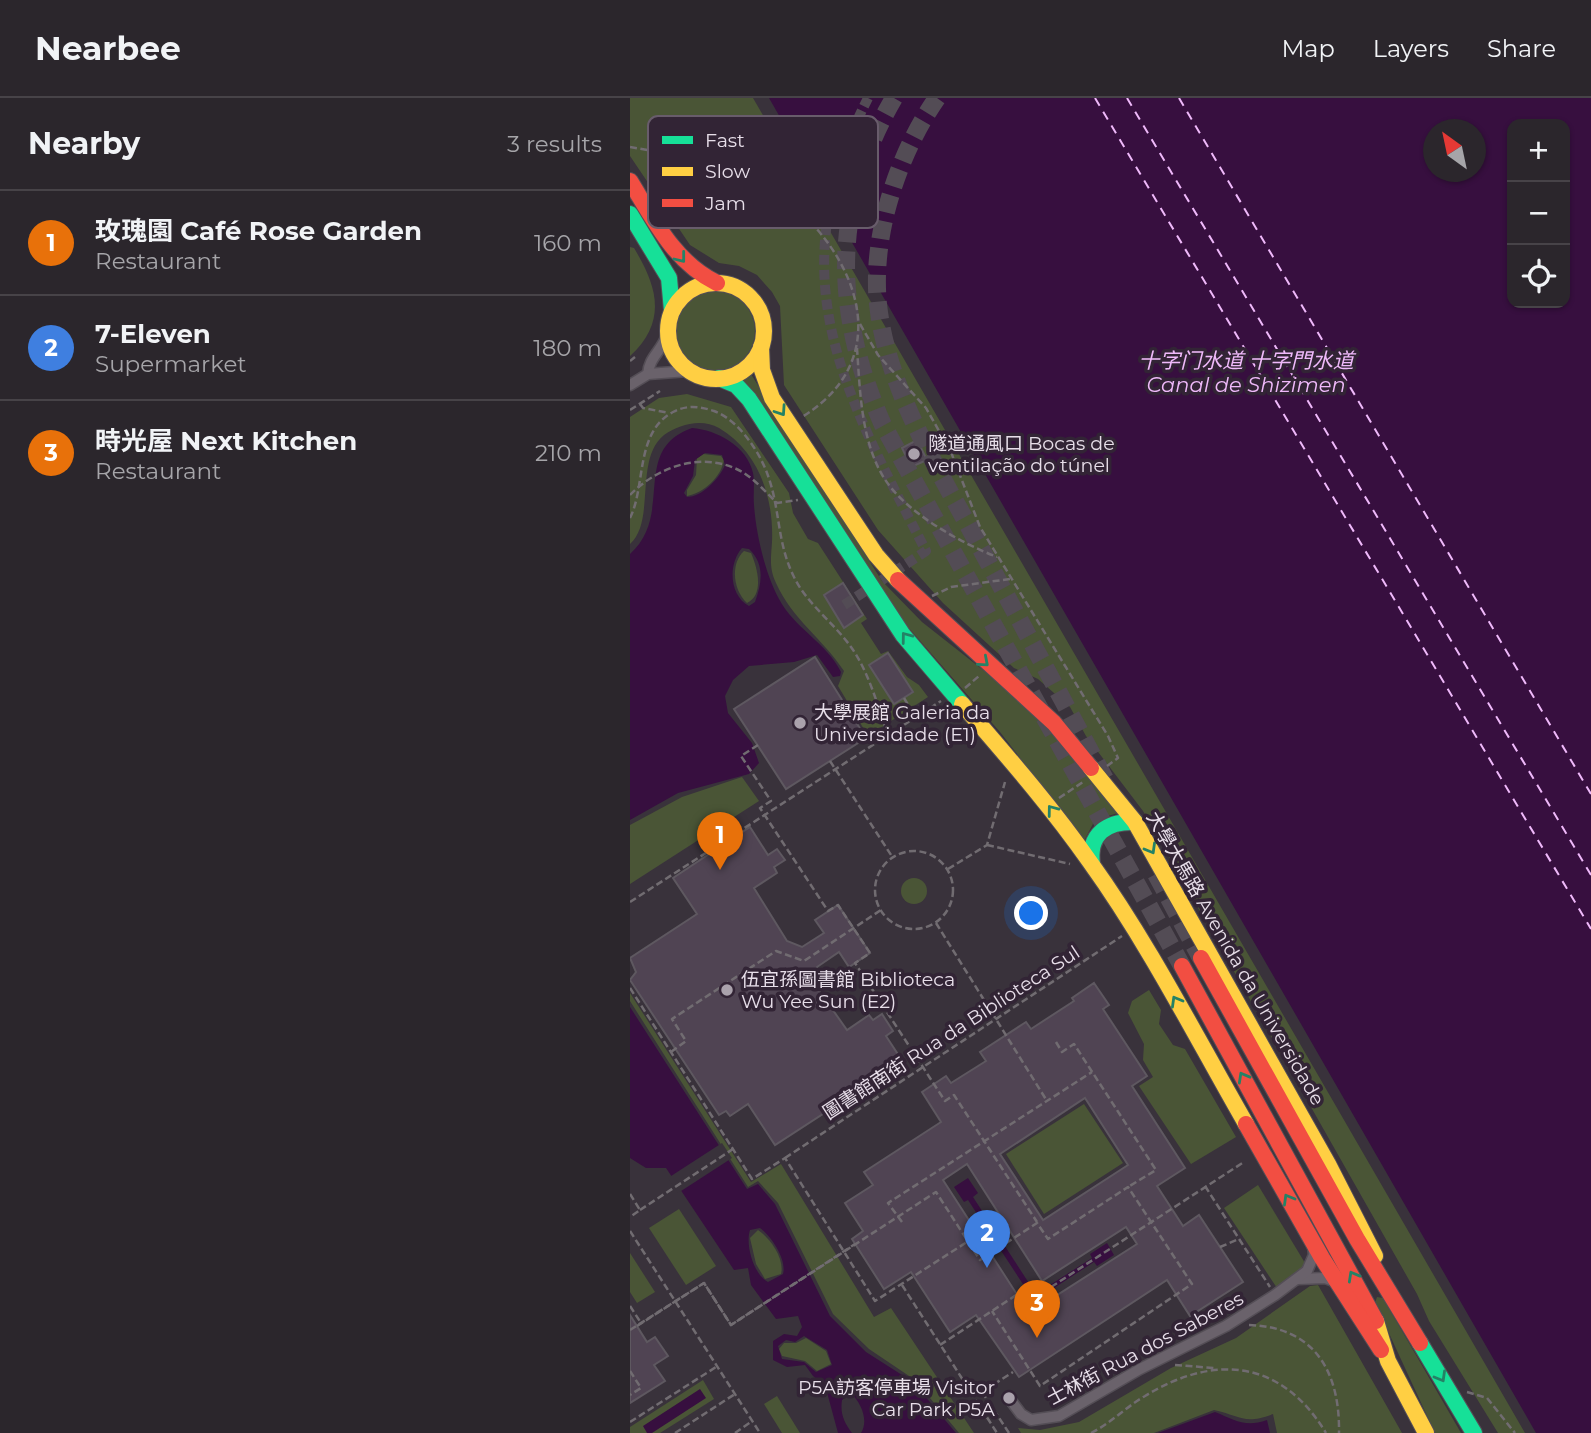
<!DOCTYPE html>
<meta charset="utf-8">
<style>
body{margin:0;font-family:Montserrat,"Noto Sans SC",sans-serif;background:#332e34;color:#f1f3f6}
.controls{position:absolute;right:21px;top:21px;display:grid;overflow:hidden;border-radius:14px;box-shadow:0 2px 5px #0004}
.controls button{width:63px;height:63px;display:grid;place-items:center;padding:0;border:0;border-bottom:2px solid #474348;background:#2b262c;color:#f1f3f6;font:35px sans-serif}
.compass{position:absolute;left:793px;top:21px;width:63px;height:63px;border-radius:50%;background:#2b262c;box-shadow:0 2px 5px #0004;rotate:327deg}
.you{position:absolute;left:402px;top:816px;width:24px;height:24px;margin:-18px;border:5px solid #fff;border-radius:50%;background:#1a73e8;box-shadow:0 0 0 10px #1a73e833}
.badge{display:grid;place-items:center;width:46px;height:46px;border-radius:50%;background:#8abfa5;color:#fff;font-size:23px;font-weight:700}
.pin{position:absolute;translate:-50% -58px;filter:drop-shadow(0 2px 4px #0008)}
.pin::after{content:'';position:absolute;top:37px;width:24px;height:21px;background:inherit;clip-path:polygon(0 0,100% 0,50% 100%)}
.list{margin:0;padding:0;list-style:none}
h2{display:flex;justify-content:space-between;align-items:center;height:91px;margin:0;padding:0 28px;font-size:30px}
h2 small{font-size:23px;font-weight:400;color:#a6a5a9}
.list li{display:grid;grid-template-columns:46px 1fr auto;gap:21px;align-items:center;box-sizing:border-box;height:105px;padding:0 28px;border-top:2px solid #474348}
.list b{display:block;font-size:26px;white-space:nowrap}
.list p{margin:0;font-size:23px;white-space:nowrap;color:#a6a5a9}
.list em{font-size:23px;font-style:normal;color:#a6a5a9}
.icon{flex:none;width:38px;height:38px;fill:none;stroke:currentColor;stroke-width:2;stroke-linecap:round;stroke-linejoin:round}
.map{position:relative;flex:none;width:961px;height:1335px;overflow:hidden}
header{display:flex;align-items:center;gap:42px;box-sizing:border-box;height:98px;padding:0 35px;background:#2b262c;border-bottom:2px solid #474348}
header strong{font-size:33px}
nav{display:flex;gap:38px;margin-inline-start:auto;font-size:24px}
main{display:flex}
aside{flex:1;background:#2b262c}
.map>svg:first-child{display:block}
.green{fill:#4a5536}
.water{fill:#370f3f;fill-rule:evenodd}
.pier{fill:#39323b}
.lines{fill:none;stroke-linecap:round;stroke-linejoin:round}
.ferry{stroke:#efb9fa;stroke-width:2;stroke-dasharray:9 7;stroke-linecap:butt}
.building{fill:#504453;stroke:#5e5860;stroke-width:2;fill-rule:evenodd}
.street-tunnel{stroke:#534c55;stroke-width:10;stroke-dasharray:10 5;stroke-linecap:butt}
.primary-tunnel{stroke:#534c55;stroke-width:18;stroke-dasharray:18 9;stroke-linecap:butt}
.street-casing{stroke:#544e56;stroke-width:13}
.fast-casing{stroke:#544e56;stroke-width:18}
.slow-casing{stroke:#544e56;stroke-width:18}
.jam-casing{stroke:#544e56;stroke-width:18}
.path{stroke:#716c71;stroke-width:2.5;stroke-dasharray:7 3.5;stroke-linecap:butt}
.street{stroke:#6a626b;stroke-width:10}
.fast{stroke:#16e098;stroke-width:16}
.slow{stroke:#ffcf43;stroke-width:16}
.jam{stroke:#f24e42;stroke-width:16}
.path-bridge{stroke:#716c71;stroke-width:2.5;stroke-dasharray:7 3.5;stroke-linecap:butt}
.oneway{stroke:#248266}
.poi-dot{fill:#aaa2ac;stroke:#322435;stroke-width:2.5}
.labels{text-anchor:middle;stroke-width:7;stroke-linejoin:round;paint-order:stroke}
.poi-label{font-size:19px;fill:#e7dee9;stroke:#322435;text-anchor:start}
.street-label{font-size:19px;fill:#e7dee9;stroke:#322435}
.water-label{font-size:21px;font-style:italic;fill:#efb9fa;stroke:#322435}
.key{fill:#322435;stroke:#685c6b;stroke-width:2}
.key-label{font-size:19px;fill:#e7dee9}
</style>
<header>
<strong>Nearbee</strong>
<nav><a>Map</a><a>Layers</a><a>Share</a></nav>
</header>
<main>
<aside>
<h2>Nearby<small>3 results</small></h2>
<ul class="list">
<li><span class="badge" style="background:#e8710a">1</span><div><b>玫瑰園 Café Rose Garden</b><p>Restaurant</p></div><em>160 m</em></li>
<li><span class="badge" style="background:#3f7fe0">2</span><div><b>7-Eleven</b><p>Supermarket</p></div><em>180 m</em></li>
<li><span class="badge" style="background:#e8710a">3</span><div><b>時光屋 Next Kitchen</b><p>Restaurant</p></div><em>210 m</em></li>
</ul>
</aside>
<div class="map">
<svg width="961" height="1335" viewBox="0 0 961 1335">
<rect width="100%" height="100%" fill="#39323b"/>
<g class="green">
<polygon points="0,0 123,0 895,1335 868,1335 799,1223 787,1196 513,713 456,638 440,609 408,581 384,570 313,505 248,432 154,287 150,208 142,194 127,177 109,168 89,165 60,147 0,58"/>
<path d="M 0,149 L 4,150 C 27,188 38,223 0,258 Z"/>
<circle cx="85" cy="233" r="40"/>
<polygon points="119,273 252,483 292,524 400,609 428,638 488,715 465,722 454,743 370,634 277,528 109,278"/>
<path d="M 57,296 L 101,309 L 159,395 L 163,415 L 178,441 L 188,445 L 237,521 L 231,525 L 251,556 L 258,553 L 277,579 L 289,587 L 298,599 L 238,638 L 208,588 L 214,573 C 193,541 162,521 146,485 C 139,470 141,460 142,444 C 144,399 128,353 89,330 C 72,320 49,326 34,337 C 4,361 26,423 0,446 L 0,319 L 29,300 Z"/>
<path d="M 73,356 L 91,358 L 94,362 C 91,379 74,395 57,398 L 57,392 L 66,377 L 67,360 Z"/>
<path d="M 114,453 L 121,455 C 127,469 135,496 117,505 C 103,492 100,466 114,453 Z"/>
<polygon points="112,679 129,703 0,786 0,727 52,699"/>
<circle cx="284" cy="793" r="13"/>
<polygon points="519,892 531,912 529,926 543,947 555,951 606,1039 561,1066 509,988 523,979 513,962 514,946 498,915 502,903"/>
<polygon points="0,895 121,1084 151,1066 244,1219 261,1210 344,1335 329,1335 285,1282 239,1251 203,1216 148,1105 128,1083 118,1089 0,903"/>
<polygon points="454,1006 493,1065 414,1116 376,1056"/>
<polygon points="628,1087 678,1170 647,1190 594,1110"/>
<polygon points="49,1111 86,1168 56,1187 19,1130"/>
<path d="M 128,1132 C 140,1140 155,1161 151,1176 L 135,1181 L 126,1166 L 120,1140 Z"/>
<polygon points="0,1155 25,1194 7,1205 0,1194"/>
<path d="M 688,1187 L 772,1335 L 647,1335 L 643,1316 C 614,1327 611,1318 584,1312 L 524,1335 L 391,1335 L 388,1330 L 410,1332 L 449,1324 L 541,1270 L 606,1240 L 680,1188 Z"/>
<polygon points="747,1199 753,1200 831,1335 805,1335 745,1205"/>
<polygon points="176,1240 196,1253 201,1266 187,1273 175,1263 152,1258 149,1251 154,1245 166,1245"/>
<polygon points="73,1282 84,1301 30,1335 0,1335 0,1329"/>
<polygon points="147,1298 170,1335 152,1335 134,1306"/>
</g>
<g class="water">
<path d="M 139,0 L 961,0 L 961,1335 L 906,1335 ZM 882,26 L 935,26 L 935,205 L 882,205 ZM 804,32 L 846,32 L 846,74 L 804,74 Z"/>
<path d="M 62,330 C 87,332 117,348 123,375 C 125,385 123,397 124,407 C 126,436 135,475 149,501 C 164,530 197,545 211,574 L 210,578 L 203,579 L 187,557 L 164,564 L 119,568 L 103,582 L 95,598 L 98,615 L 122,645 L 129,665 L 119,676 L 48,695 L 0,722 L 0,456 C 45,416 0,352 62,330 ZM 75,355 L 92,357 L 95,367 C 89,381 72,399 57,399 L 54,395 L 63,378 L 65,362 ZM 112,450 L 119,451 C 135,466 132,485 125,504 L 119,508 C 99,497 98,466 112,450 Z"/>
<path d="M 0,909 L 117,1091 L 128,1086 L 145,1106 L 200,1218 L 236,1254 L 283,1284 L 326,1335 L 231,1335 C 239,1322 231,1305 221,1295 L 212,1302 C 210,1316 214,1324 222,1335 L 208,1335 L 195,1287 L 183,1278 L 175,1267 L 157,1269 L 143,1262 L 143,1243 L 154,1236 L 167,1238 L 172,1229 L 168,1218 L 146,1221 L 121,1187 L 118,1170 L 104,1172 L 36,1070 L 16,1070 L 0,1060 ZM 130,1130 C 142,1139 157,1162 153,1176 L 138,1184 C 124,1177 115,1147 120,1132 ZM 174,1238 L 197,1252 L 202,1267 L 186,1274 L 174,1264 L 152,1261 L 148,1248 L 156,1242 L 165,1244 Z"/>
<polygon points="338,1080 348,1095 343,1099 406,1196 462,1160 460,1156 477,1145 484,1157 467,1168 464,1164 404,1203 338,1102 334,1104 324,1089"/>
<polygon points="70,1291 76,1300 22,1335 17,1335 13,1328"/>
<path d="M 585,1314 C 605,1322 615,1330 637,1322 L 640,1335 L 528,1335 Z"/>
</g>
<polygon class="pier" points="92,1045 102,1060 48,1095 38,1080"/>
<g class="lines">
<g class="ferry">
<polyline points="465,0 961,831"/>
<polyline points="497,0 961,777"/>
<polyline points="549,0 961,696"/>
</g>
</g>
<g class="building">
<polygon points="287,342 297,362 281,369 272,350"/>
<polygon points="213,485 233,517 214,530 194,497"/>
<polygon points="258,555 283,594 264,606 239,567"/>
<polygon points="185,559 236,640 156,691 104,611"/>
<polygon points="120,729 138,757 147,751 155,762 144,769 147,775 124,790 157,843 172,849 194,835 185,822 208,807 240,855 219,869 209,854 187,869 183,884 217,932 239,917 243,922 252,916 263,933 256,938 273,964 145,1047 118,1006 100,1018 96,1013 89,1017 0,882 6,874 0,860 67,816 43,780"/>
<path d="M 464,885 L 479,907 L 473,911 L 517,978 L 502,988 L 555,1070 L 527,1088 L 553,1128 L 569,1117 L 613,1184 L 560,1218 L 537,1182 L 389,1279 L 346,1217 L 320,1234 L 281,1174 L 254,1191 L 222,1141 L 233,1133 L 215,1105 L 243,1087 L 234,1074 L 311,1024 L 292,994 L 316,978 L 321,985 L 356,963 L 350,954 L 396,924 L 401,931 L 444,903 L 442,900 ZM 455,1000 L 498,1067 L 413,1122 L 370,1056 ZM 337,1066 L 412,1183 L 496,1129 L 507,1146 L 399,1215 L 313,1082 Z"/>
<polygon points="0,1217 17,1244 25,1239 38,1258 24,1267 35,1283 0,1305"/>
</g>
<g class="lines">
<path class="street-tunnel" d="M 214,507 L 296,453 C 213,291 147,180 238,0"/>
<g class="primary-tunnel">
<path d="M 264,0 C 201,108 203,214 253,327 L 552,868"/>
<path d="M 307,0 C 268,56 241,137 248,206 C 257,290 306,367 345,440 C 389,521 433,602 476,683"/>
<polyline points="526,776 571,860"/>
</g>
<g class="street-casing">
<g id="street">
<path d="M 18,276 C 19,259 32,253 37,237"/>
<polyline points="0,287 18,276 58,273"/>
<polyline points="668,1181 695,1180 706,1184"/>
<polyline points="379,1300 391,1316 401,1322 429,1318 510,1271 596,1228 645,1197 677,1173 684,1157 683,1148"/>
</g>
</g>
<g class="fast-casing">
<g id="fast">
<polyline points="0,116 39,180 42,213"/>
<polyline points="89,280 106,287 119,301 273,537 332,606"/>
<path d="M 462,766 C 458,736 477,723 505,724"/>
<polyline points="790,1245 844,1335"/>
</g>
</g>
<g class="slow-casing">
<g id="slow">
<circle cx="86" cy="233" r="48"/>
<polyline points="131,249 132,272 142,300 246,457 268,482"/>
<path d="M 332,606 C 376,657 421,708 460,764 C 519,846 566,939 616,1026"/>
<polyline points="461,670 505,724 698,1066 745,1158"/>
<polyline points="746,1223 758,1263 796,1335"/>
</g>
</g>
<g class="jam-casing">
<g id="jam">
<path d="M 0,83 C 24,122 44,164 87,185"/>
<polyline points="268,482 424,625 461,670"/>
<polyline points="571,860 727,1141 790,1245"/>
<polyline points="552,868 746,1223"/>
<polyline points="616,1026 692,1160 751,1252"/>
</g>
</g>
<g class="path">
<path d="M 0,49 C 44,57 88,62 128,83 C 216,132 279,253 172,319"/>
<polyline points="230,226 248,257 296,310 321,354 350,429 478,638 488,660 477,668"/>
<path d="M 227,250 C 230,293 231,343 254,380 C 276,415 331,445 367,459"/>
<polyline points="0,263 5,259"/>
<polyline points="10,306 13,310 39,315"/>
<polyline points="0,312 30,293"/>
<path d="M 0,397 C 29,367 76,352 114,375 C 126,383 137,395 147,405 L 168,402"/>
<path d="M 0,420 C 16,388 5,334 43,314 C 56,307 69,308 84,313 C 100,319 113,333 123,348 C 154,394 142,435 164,479 C 177,506 204,525 221,549 C 239,574 248,609 258,637"/>
<polyline points="302,498 321,489 380,481"/>
<polyline points="335,590 349,578"/>
<polyline points="274,600 286,620"/>
<polyline points="128,647 111,658 141,703 130,710 198,813 208,807 240,855 225,865 315,1003 324,997 407,1124"/>
<polyline points="200,663 263,760"/>
<polyline points="429,700 453,684"/>
<polyline points="357,747 440,766"/>
<circle cx="284" cy="792" r="39"/>
<polyline points="318,771 357,747 375,684"/>
<polyline points="0,804 311,603"/>
<polyline points="306,825 417,1003"/>
<polyline points="0,890 122,1081 155,1060 245,1203 337,1144"/>
<polyline points="426,944 432,954 444,946 526,1072 498,1089"/>
<polyline points="41,954 56,943 42,921 146,853 174,863 251,812"/>
<polyline points="155,1060 492,838"/>
<polyline points="575,1088 640,1189"/>
<polyline points="0,1096 10,1112 0,1119"/>
<polyline points="10,1112 103,1051"/>
<polyline points="272,1124 258,1105 462,974"/>
<polyline points="0,1133 130,1335"/>
<polyline points="590,1149 609,1141"/>
<polyline points="272,1187 367,1335"/>
<polyline points="0,1208 11,1225"/>
<path d="M 619,1227 C 685,1229 710,1274 709,1335"/>
<polyline points="0,1232 74,1185 101,1227 306,1094 350,1162 407,1125 418,1141 498,1089 562,1186 410,1288 362,1213"/>
<polyline points="310,1247 394,1192 401,1202 614,1064"/>
<polyline points="545,1267 584,1270"/>
<polyline points="0,1273 11,1290 0,1297"/>
<polyline points="837,1294 857,1300 885,1335"/>
<polyline points="0,1324 86,1269"/>
<polyline points="45,1335 105,1296"/>
<polyline points="105,1335 122,1323"/>
<polyline points="379,1335 352,1294 383,1274"/>
<path d="M 461,1335 C 481,1325 496,1309 515,1298 C 585,1255 652,1262 696,1335"/>
</g>
<use href="#street" class="street"/>
<use href="#fast" class="fast"/>
<use href="#slow" class="slow"/>
<use href="#jam" class="jam"/>
<polyline class="path-bridge" points="7,1228 74,1185 101,1227 225,1146"/>
</g>
<defs><path id="oneway-chevron" d="M-2-3.5L2.5 0L-2 3.5" fill="none" stroke-width="1.6" stroke-linecap="round" stroke-linejoin="round" transform="scale(1.75)"/></defs>
<g class="oneway">
<use href="#oneway-chevron" transform="translate(51 160) rotate(52)"/>
<use href="#oneway-chevron" transform="translate(151 313) rotate(56)"/>
<use href="#oneway-chevron" transform="translate(276 539) rotate(-127)"/>
<use href="#oneway-chevron" transform="translate(354 564) rotate(41)"/>
<use href="#oneway-chevron" transform="translate(422 712) rotate(-127)"/>
<use href="#oneway-chevron" transform="translate(521 751) rotate(60)"/>
<use href="#oneway-chevron" transform="translate(546 903) rotate(-120)"/>
<use href="#oneway-chevron" transform="translate(613 979) rotate(-119)"/>
<use href="#oneway-chevron" transform="translate(658 1101) rotate(-120)"/>
<use href="#oneway-chevron" transform="translate(723 1178) rotate(-119)"/>
<use href="#oneway-chevron" transform="translate(811 1279) rotate(60)"/>
</g>
<g class="poi-dot">
<circle cx="284" cy="356" r="7"/>
<circle cx="170" cy="625" r="7"/>
<circle cx="97" cy="892" r="7"/>
<circle cx="379" cy="1300" r="7"/>
</g>
<g class="labels">
<g class="poi-label">
<text x="298" y="352">隧道通風口 Bocas de<tspan x="298" dy="22">ventilação do túnel</tspan></text>
<text x="184" y="621">大學展館 Galeria da<tspan x="184" dy="22">Universidade (E1)</tspan></text>
<text x="111" y="888">伍宜孫圖書館 Biblioteca<tspan x="111" dy="22">Wu Yee Sun (E2)</tspan></text>
<text x="365" y="1296" text-anchor="end">P5A訪客停車場 Visitor<tspan x="365" dy="22">Car Park P5A</tspan></text>
</g>
<g class="street-label">
<text transform="translate(606 860) rotate(60)" y="7">大學大馬路 Avenida da Universidade</text>
<text transform="translate(321 934) rotate(-33)" y="7">圖書館南街 Rua da Biblioteca Sul</text>
<text transform="translate(515 1250) rotate(-28)" y="7">士林街 Rua dos Saberes</text>
</g>
<g class="water-label">
<text x="616" y="270">十字门水道 十字門水道<tspan x="616" dy="24">Canal de Shizimen</tspan></text>
</g>
</g>
<rect x="18" y="18" width="230" height="112" rx="10" class="key"/>
<rect x="32" y="38" width="31" height="8" fill="#16e098"/>
<rect x="32" y="69" width="31" height="9" fill="#ffcf43"/>
<rect x="32" y="101" width="31" height="8" fill="#f24e42"/>
<g class="key-label">
<text x="75" y="49">Fast</text>
<text x="75" y="80">Slow</text>
<text x="75" y="112">Jam</text>
</g>
</svg>
<div class="controls">
<button>+</button>
<button>−</button>
<button><svg class="icon" aria-label="locate" viewBox="0 0 24 24"><circle cx="12" cy="12" r="6"/><path d="M12 2v4M12 18v4M2 12h4M18 12h4"/></svg></button>
</div>
<svg class="compass" viewBox="-18 -18 36 36"><path d="M0-13l5 13h-10z" fill="#e53935"/><path d="M0 13l5-13h-10z" fill="#a6a5a9"/></svg>
<div class="you"></div>
<div class="pin badge" style="left:90px;top:772px;background:#e8710a">1</div>
<div class="pin badge" style="left:357px;top:1170px;background:#3f7fe0">2</div>
<div class="pin badge" style="left:407px;top:1240px;background:#e8710a">3</div>
</div>
</main>
